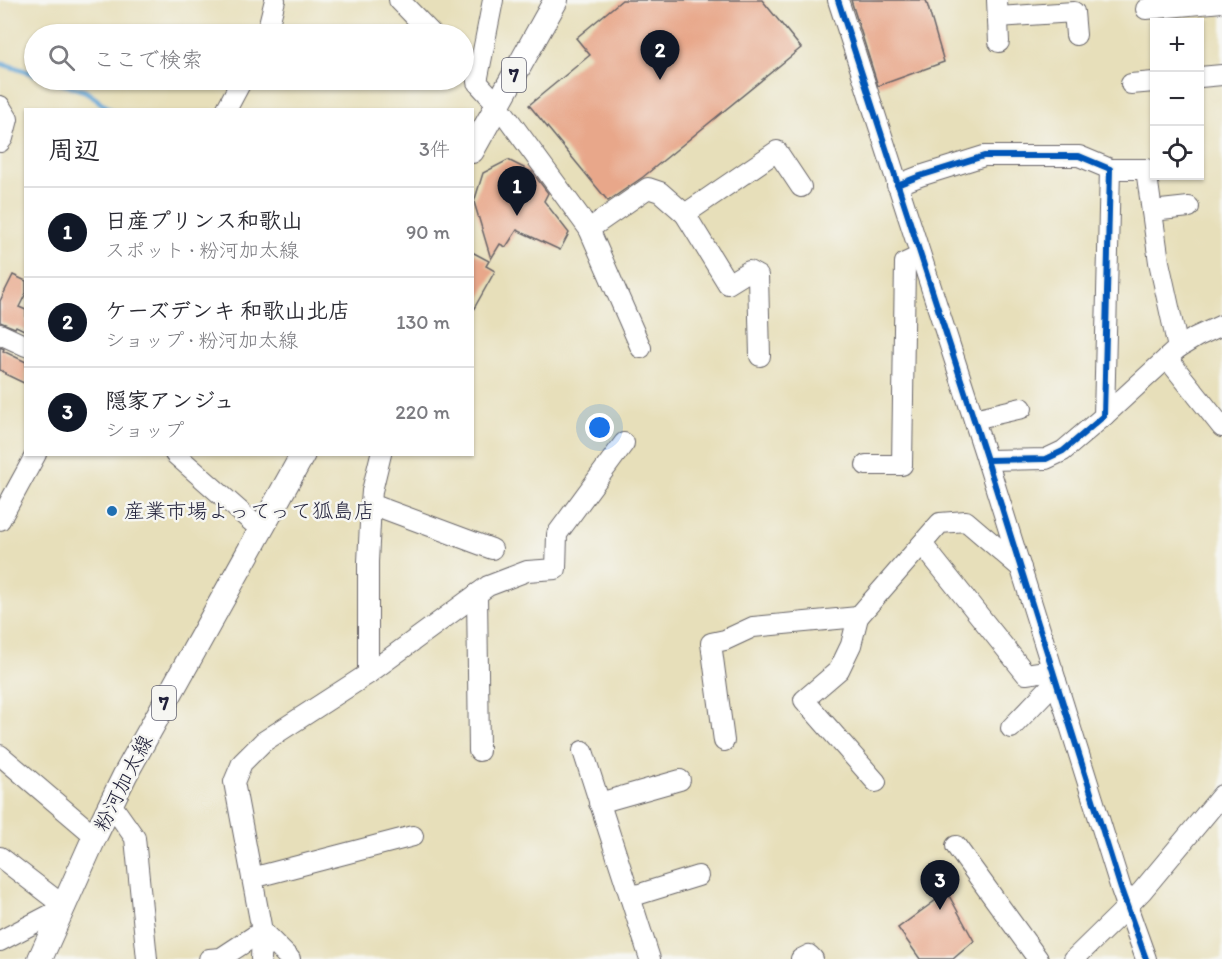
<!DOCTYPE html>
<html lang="ja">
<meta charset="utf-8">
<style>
body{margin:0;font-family:Itim,"Klee One",sans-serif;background:#f2f2f3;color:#2b2b33}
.controls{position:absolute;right:18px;top:18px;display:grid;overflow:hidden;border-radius:0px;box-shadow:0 2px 4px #0004}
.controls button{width:54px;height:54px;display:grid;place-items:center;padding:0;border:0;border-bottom:2px solid #e1e1e2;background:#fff;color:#2b2b33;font:30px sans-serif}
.you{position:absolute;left:600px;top:428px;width:21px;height:21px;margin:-15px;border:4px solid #fff;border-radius:50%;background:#1a73e8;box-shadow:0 0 0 9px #1a73e833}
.badge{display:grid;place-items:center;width:39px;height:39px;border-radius:50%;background:#111827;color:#fff;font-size:20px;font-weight:700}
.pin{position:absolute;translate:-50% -50px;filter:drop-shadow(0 2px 3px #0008)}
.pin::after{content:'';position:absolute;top:32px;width:21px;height:18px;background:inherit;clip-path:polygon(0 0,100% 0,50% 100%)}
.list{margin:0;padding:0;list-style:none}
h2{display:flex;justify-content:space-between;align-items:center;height:78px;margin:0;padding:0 24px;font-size:26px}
h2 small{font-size:20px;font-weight:400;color:#7c7c81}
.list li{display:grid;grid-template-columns:39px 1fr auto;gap:18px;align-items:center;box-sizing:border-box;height:90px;padding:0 24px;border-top:2px solid #e1e1e2}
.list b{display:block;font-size:22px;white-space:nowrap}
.list p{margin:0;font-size:20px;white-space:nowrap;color:#7c7c81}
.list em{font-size:20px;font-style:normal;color:#7c7c81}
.icon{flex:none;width:33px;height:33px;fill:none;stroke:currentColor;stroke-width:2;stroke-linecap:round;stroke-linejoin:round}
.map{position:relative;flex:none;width:1222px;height:959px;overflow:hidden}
.search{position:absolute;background:#fff;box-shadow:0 2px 4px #0004;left:24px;top:24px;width:450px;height:66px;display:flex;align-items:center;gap:15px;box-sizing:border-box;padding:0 21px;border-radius:33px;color:#7c7c81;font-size:22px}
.panel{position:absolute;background:#fff;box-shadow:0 2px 4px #0004;left:24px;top:108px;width:450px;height:348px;border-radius:0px}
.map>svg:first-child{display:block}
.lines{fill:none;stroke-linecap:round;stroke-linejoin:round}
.stream{stroke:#61a5d6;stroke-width:5}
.building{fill:#e8a78a}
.minor-casing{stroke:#676467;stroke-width:22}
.major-casing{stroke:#676467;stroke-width:26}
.minor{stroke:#fff;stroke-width:20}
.major{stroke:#fff;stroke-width:24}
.cycleway-casing{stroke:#f6f6f2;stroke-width:10}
.cycleway{stroke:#0057b8;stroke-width:6}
.poi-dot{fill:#1f6fb2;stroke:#f6f6f2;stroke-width:2}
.labels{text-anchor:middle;stroke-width:5;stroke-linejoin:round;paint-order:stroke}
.shield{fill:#f6f6f2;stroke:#626272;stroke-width:1.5}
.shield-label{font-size:20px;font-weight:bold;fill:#22223b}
.poi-label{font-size:21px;fill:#22223b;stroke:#f6f6f2;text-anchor:start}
.street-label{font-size:21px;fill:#22223b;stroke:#f6f6f2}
</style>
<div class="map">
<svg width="1222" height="959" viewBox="0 0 1222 959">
<rect width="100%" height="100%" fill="#f6f6f2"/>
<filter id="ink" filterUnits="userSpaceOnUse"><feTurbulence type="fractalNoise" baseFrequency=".0167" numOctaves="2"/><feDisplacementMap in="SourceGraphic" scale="12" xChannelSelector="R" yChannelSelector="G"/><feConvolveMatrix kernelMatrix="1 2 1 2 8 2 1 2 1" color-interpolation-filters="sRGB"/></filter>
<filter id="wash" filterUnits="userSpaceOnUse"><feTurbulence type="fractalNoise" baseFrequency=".008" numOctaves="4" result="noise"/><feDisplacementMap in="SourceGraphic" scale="24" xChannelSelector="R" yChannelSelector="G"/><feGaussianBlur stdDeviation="1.35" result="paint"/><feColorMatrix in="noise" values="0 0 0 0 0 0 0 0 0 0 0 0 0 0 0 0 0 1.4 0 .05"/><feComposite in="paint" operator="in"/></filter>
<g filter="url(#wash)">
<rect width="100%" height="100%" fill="#e7dfba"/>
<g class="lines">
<g class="stream">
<polyline points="0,63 34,74"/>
<polyline points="50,80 85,91 111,110"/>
</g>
</g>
<g id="blocks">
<g class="building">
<polygon points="622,0 762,0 801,48 643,177 608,201 529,105 590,55 576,38"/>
<polygon points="851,0 926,0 944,62 878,86"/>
<polygon points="508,160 532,172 548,193 544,201 569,233 560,250 517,230 506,247 500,244 491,259 474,202 483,173"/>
<polygon points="472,252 489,261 486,266 495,271 472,312"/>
<polygon points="13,275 26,281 26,293 19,307 26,310 26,331 16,326 15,328 0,322 0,301"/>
<polygon points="0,347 4,349 3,351 26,362 26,384 5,374 6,373 0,370"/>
<polygon points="947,892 974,941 953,959 920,959 898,928"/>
</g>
</g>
</g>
<g filter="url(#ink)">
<use href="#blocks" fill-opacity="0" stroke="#676467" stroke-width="1.5"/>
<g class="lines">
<g class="minor-casing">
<g id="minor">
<polyline points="399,0 432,34"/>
<polyline points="493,0 477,82 498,105 589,229 641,348"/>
<polyline points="838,0 987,460 1121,889 1146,959"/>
<polyline points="997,0 999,42"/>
<polyline points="1146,9 1222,2"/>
<polyline points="998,17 1074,12 1076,35"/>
<polyline points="265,34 268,28 275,0"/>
<polyline points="1200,77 1222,75"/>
<polyline points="1131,84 1154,82"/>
<polyline points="0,106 8,119 3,138 0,142"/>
<polyline points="226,110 242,80"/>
<polyline points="1110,169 1146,169 1159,262 1178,348"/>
<polyline points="897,185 920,176 984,156 1079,156 1110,169 1104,416 1063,451 1046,459 987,460"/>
<polyline points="1152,211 1189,207"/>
<polyline points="685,214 777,151 801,187"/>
<polyline points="589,229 648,188 660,192 685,214 728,284 749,271 758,276 760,356"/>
<polyline points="0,334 26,346"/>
<polyline points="1167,358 1222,427"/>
<polyline points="1104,416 1178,348 1196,337 1222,325"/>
<polyline points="974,419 1022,408"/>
<polyline points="175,454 260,529"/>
<polyline points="866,465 902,465 905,263 920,256"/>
<polyline points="371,504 492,549"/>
<polyline points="0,520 36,454"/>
<polyline points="922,544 1026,674 1053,670"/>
<polyline points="477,594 479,751"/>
<polyline points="858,617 851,645 839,670 804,700 876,782"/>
<polyline points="368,674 488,586 527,571 556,569 557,534 624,443"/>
<polyline points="1011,728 1056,681"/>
<polyline points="724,741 711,643 725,640 753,627 858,617 940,523 966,521 1021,568"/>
<polyline points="583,751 650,959"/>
<polyline points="0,755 95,836"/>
<polyline points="599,803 680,780"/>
<polyline points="111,804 135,838 147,959"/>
<polyline points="956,846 1038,959"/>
<polyline points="0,857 65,907 0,941"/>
<polyline points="252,878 413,836"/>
<polyline points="630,897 698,876"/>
<polyline points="209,959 221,958 262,931 290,959"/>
<polyline points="261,959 262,931 234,782 242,763 263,742 368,674 368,562 371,504 372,491 381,454"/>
<polyline points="801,959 809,955 813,959"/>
<polyline points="1074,959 1118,916 1142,891 1222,795"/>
</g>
</g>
<g class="major-casing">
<g id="major">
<polyline points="472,151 556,0"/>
<polyline points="40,959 95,836 125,775 303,454"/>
</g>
</g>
<use href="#minor" class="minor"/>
<use href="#major" class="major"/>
<g class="cycleway-casing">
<g id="cycleway">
<polyline points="838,0 987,460 1121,889 1146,959"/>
<polyline points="897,185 920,176 984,156 1079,156 1110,169 1104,416 1063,451 1046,459 987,460"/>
</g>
</g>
<use href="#cycleway" class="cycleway"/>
</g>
</g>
<circle class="poi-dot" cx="112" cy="511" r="6"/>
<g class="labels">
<g class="shield">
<rect x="502" y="58" width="24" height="34" rx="4.5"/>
<rect x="152" y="686" width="24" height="34" rx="4.5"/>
</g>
<g class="shield-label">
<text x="514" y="82">7</text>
<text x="164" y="710">7</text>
</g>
<g class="poi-label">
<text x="124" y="518">産業市場よってって狐島店</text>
</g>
<g class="street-label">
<text transform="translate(123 783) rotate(-63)" y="7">粉河加太線</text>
</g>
</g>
</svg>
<div class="controls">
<button>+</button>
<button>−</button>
<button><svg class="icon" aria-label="locate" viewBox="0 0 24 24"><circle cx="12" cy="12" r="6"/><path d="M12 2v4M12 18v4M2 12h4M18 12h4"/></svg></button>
</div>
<div class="you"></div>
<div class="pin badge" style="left:517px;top:216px">1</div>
<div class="pin badge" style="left:660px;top:80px">2</div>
<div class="pin badge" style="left:940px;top:910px">3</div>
<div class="search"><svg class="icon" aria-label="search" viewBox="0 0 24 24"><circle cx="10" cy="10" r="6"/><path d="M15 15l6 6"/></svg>ここで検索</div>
<section class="panel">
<h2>周辺<small>3件</small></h2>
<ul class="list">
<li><span class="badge">1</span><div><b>日産プリンス和歌山</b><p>スポット · 粉河加太線</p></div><em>90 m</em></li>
<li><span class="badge">2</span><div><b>ケーズデンキ 和歌山北店</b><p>ショップ · 粉河加太線</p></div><em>130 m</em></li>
<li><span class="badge">3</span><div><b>隠家アンジュ</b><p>ショップ</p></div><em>220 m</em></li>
</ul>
</section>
</div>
